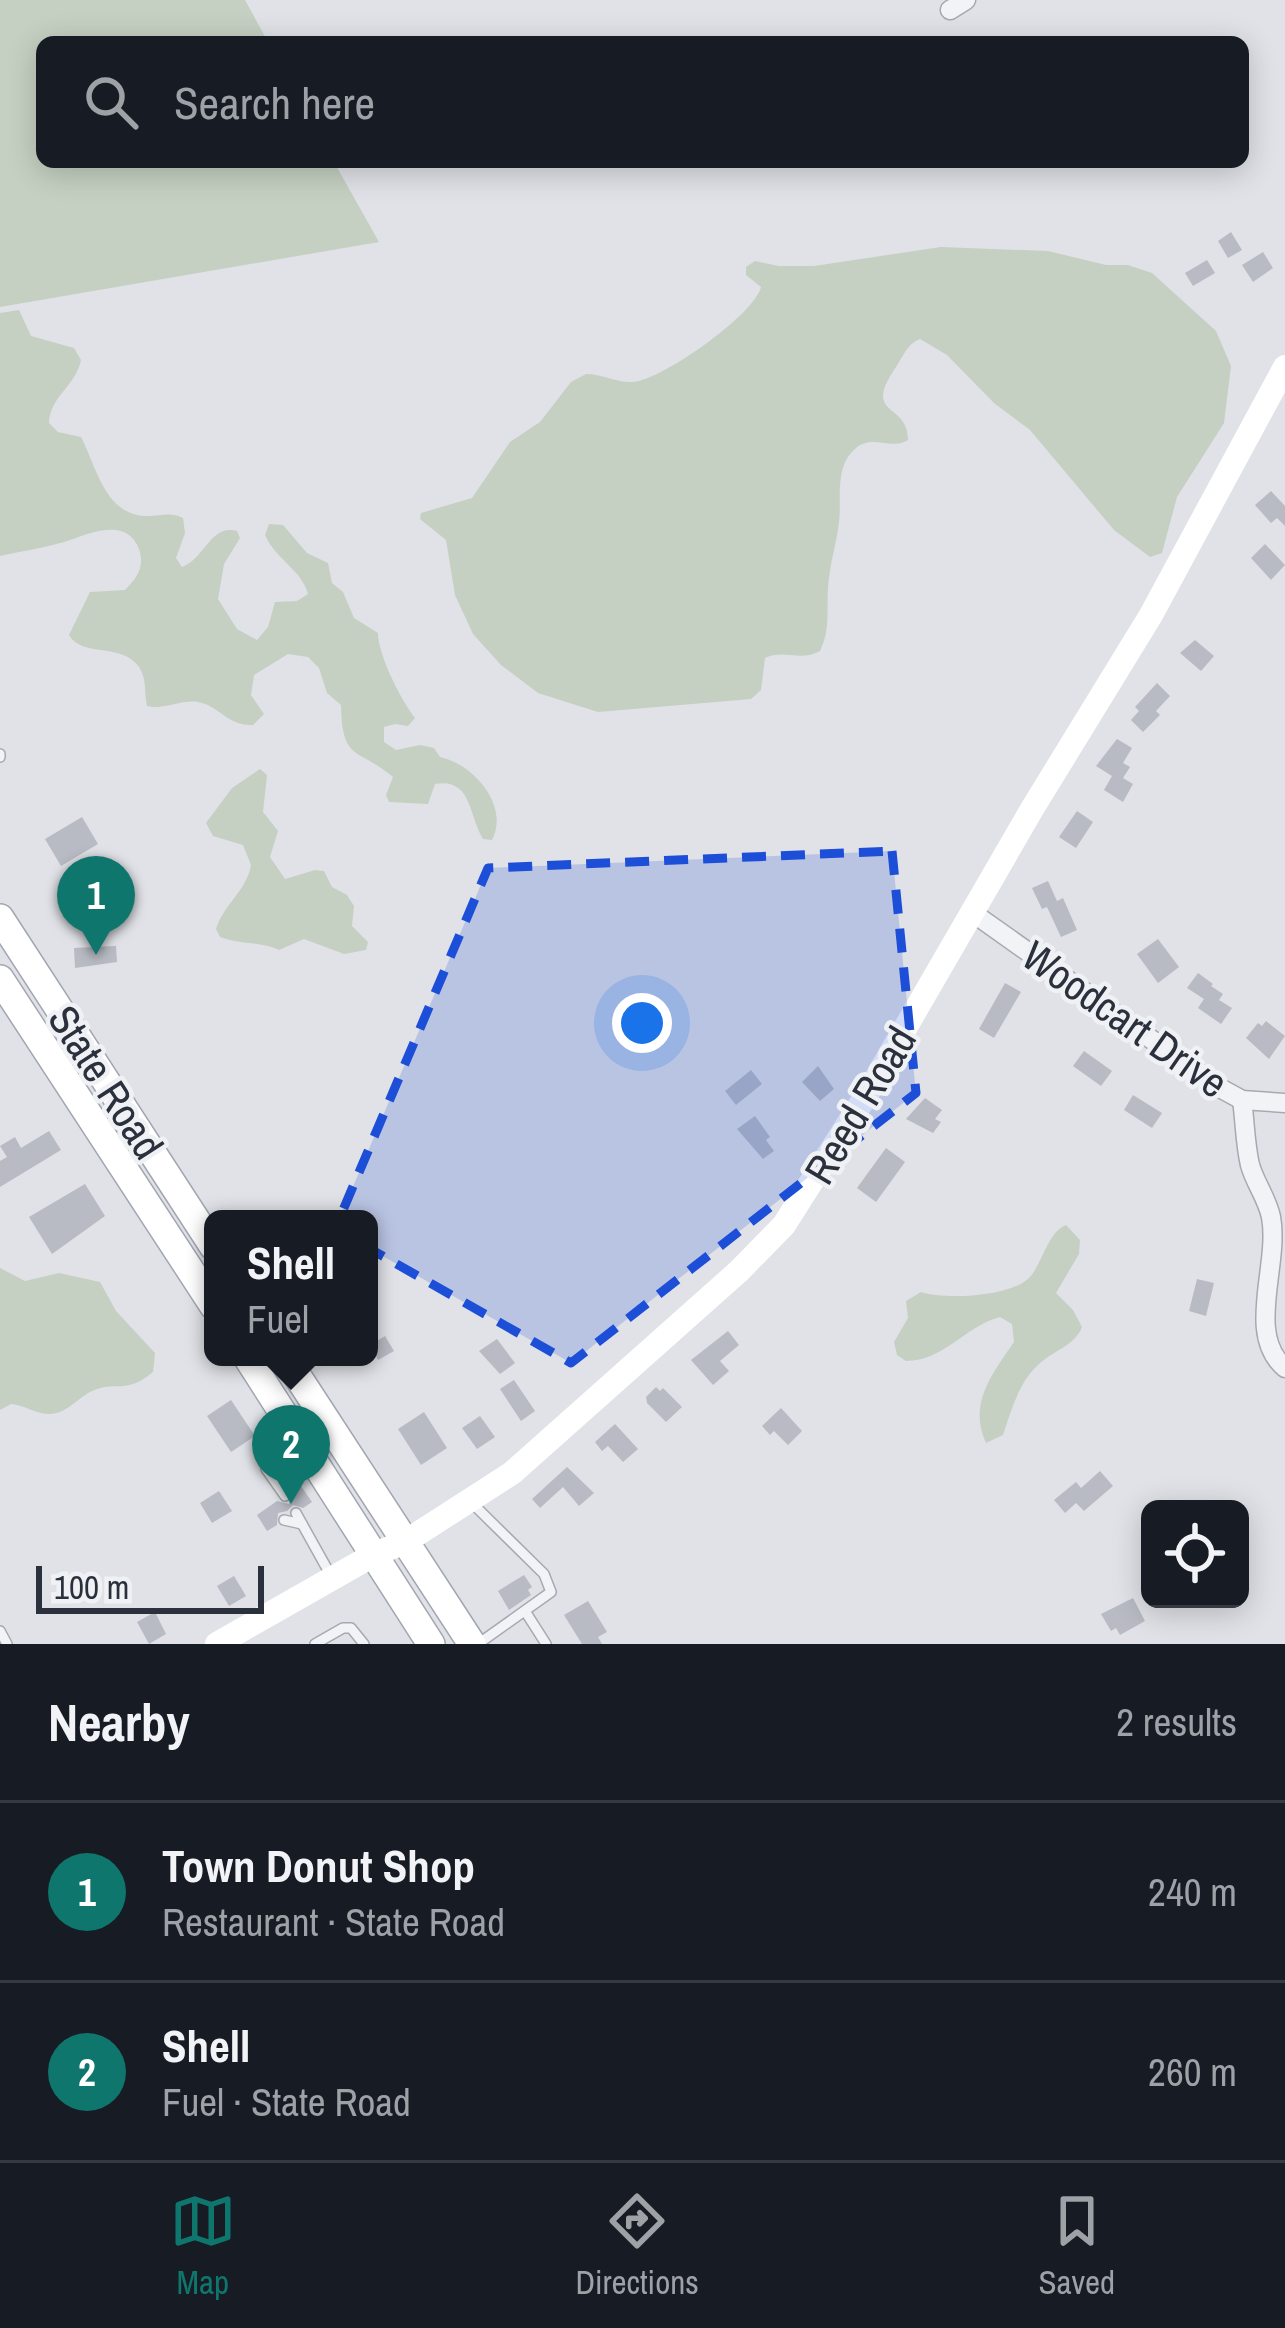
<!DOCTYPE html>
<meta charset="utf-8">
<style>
body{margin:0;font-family:"Archivo Narrow",sans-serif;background:#242831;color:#f1f3f6}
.controls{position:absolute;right:36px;bottom:36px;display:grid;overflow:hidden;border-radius:18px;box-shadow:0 6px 30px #0003}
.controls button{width:108px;height:108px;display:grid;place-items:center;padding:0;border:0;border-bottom:3px solid #363941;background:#171b24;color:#f1f3f6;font:60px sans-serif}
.scale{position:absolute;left:36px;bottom:30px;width:228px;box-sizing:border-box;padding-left:12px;border:6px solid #2b303d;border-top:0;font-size:33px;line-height:42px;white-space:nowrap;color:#2b303d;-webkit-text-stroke:9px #eff1f5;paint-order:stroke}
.you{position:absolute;left:642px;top:1023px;width:42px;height:42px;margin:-30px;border:9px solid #fff;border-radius:50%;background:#1a73e8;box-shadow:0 0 0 18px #1a73e833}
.badge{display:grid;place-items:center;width:78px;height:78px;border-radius:50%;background:#0f766e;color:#fff;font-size:39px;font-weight:700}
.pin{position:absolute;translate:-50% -99px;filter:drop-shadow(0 3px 6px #0008)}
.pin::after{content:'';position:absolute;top:63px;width:42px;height:36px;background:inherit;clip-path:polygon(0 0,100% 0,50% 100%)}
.popup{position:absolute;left:204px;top:1210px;width:174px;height:156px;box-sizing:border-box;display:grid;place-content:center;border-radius:18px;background:#171b24;filter:drop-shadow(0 3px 9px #0005);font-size:39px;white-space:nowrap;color:#9ea1a6}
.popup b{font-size:45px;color:#f1f3f6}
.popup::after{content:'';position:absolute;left:50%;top:100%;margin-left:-24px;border:24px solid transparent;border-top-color:#171b24}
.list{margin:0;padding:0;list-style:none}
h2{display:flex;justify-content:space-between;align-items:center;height:156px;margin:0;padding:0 48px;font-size:51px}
h2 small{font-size:39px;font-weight:400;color:#9ea1a6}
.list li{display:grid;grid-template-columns:78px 1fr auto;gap:36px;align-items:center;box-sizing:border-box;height:180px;padding:0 48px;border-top:3px solid #363941}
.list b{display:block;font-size:45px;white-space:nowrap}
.list p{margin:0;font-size:39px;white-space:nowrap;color:#9ea1a6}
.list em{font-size:39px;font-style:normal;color:#9ea1a6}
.icon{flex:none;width:66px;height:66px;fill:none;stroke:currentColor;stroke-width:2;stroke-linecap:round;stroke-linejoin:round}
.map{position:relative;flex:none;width:1285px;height:1644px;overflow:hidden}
.search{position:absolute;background:#171b24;box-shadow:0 6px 30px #0003;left:36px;right:36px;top:36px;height:132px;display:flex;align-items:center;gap:30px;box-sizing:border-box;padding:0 42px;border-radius:18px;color:#9ea1a6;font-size:45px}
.sheet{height:516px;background:#171b24}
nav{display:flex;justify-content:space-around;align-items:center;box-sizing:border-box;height:168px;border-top:3px solid #363941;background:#171b24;font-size:33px;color:#9ea1a6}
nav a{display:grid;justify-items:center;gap:6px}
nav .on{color:#0f766e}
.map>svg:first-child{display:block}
.green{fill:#c5d0c2}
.building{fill:#b8bbc3}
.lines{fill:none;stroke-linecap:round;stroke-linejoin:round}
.lane-casing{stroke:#a6a9b1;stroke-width:12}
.street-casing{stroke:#a6a9b1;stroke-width:21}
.primary-casing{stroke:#a1a6b1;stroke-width:30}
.lane{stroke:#f2f3f6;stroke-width:9}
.street{stroke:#f2f3f6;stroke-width:18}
.secondary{stroke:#fff;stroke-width:24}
.primary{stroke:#fff;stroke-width:27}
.marked{fill:#1d4ed8;fill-opacity:0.2;stroke:#1d4ed8;stroke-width:9;stroke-dasharray:24 15;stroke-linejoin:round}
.labels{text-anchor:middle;stroke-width:9;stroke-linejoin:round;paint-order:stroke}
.street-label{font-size:42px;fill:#2b303d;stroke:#eff1f5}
</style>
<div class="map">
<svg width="1285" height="1644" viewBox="0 0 1285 1644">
<rect width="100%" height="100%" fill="#e0e2e7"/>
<g class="green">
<polygon points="0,0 245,0 268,42 42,42 42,162 334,162 379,242 0,307"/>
<path d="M 941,247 L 1048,251 L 1106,265 L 1128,265 L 1152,273 L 1216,331 L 1231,366 L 1224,423 L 1177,497 L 1162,553 L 1150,557 L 1114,530 L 1030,430 L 994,403 L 947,355 L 920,339 C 907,344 904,355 896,367 C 861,418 908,401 908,440 C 891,451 872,433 855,449 C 834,467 842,499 839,522 C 837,541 831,559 829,578 C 825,606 832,626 820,651 C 801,662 784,649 765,658 L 761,690 L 751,699 L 598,712 L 538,693 L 501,665 L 473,634 L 455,595 L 446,540 L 420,519 L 421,513 L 472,498 L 510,442 L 540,422 L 571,382 L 586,374 C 602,374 617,383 633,382 C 662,380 754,315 761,287 L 746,275 L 746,267 L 755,261 L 779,266 L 814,266 Z"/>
<path d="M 19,310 L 31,336 L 74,348 L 81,360 C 76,386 50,396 49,423 L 58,432 L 81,437 C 96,465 104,514 145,516 C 160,517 169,511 183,518 L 185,533 L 176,558 L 182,567 C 205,559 210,524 237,531 L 240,538 L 224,564 L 218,599 L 237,629 L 257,640 L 268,627 L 275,602 L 297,601 L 308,594 C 301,569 276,560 265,535 L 269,524 L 283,525 L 307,553 L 328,563 L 332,583 L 343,592 L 354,618 L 378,633 C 378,655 401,700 415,718 L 408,726 L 395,724 L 384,727 L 384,742 L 396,750 L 420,745 L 434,748 L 440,757 C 473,764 510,805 492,840 L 483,839 C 468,814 472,778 435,784 L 428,804 L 389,802 L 386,795 L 393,777 C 357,747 342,762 341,705 L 327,693 L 319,668 L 308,657 L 288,654 L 254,675 L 251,695 L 264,714 L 253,725 C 227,726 220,706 198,702 C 181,699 165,710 147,706 C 144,692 147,679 139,667 C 122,642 82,658 69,635 L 90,592 L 125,590 C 137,578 145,567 139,549 C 126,515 87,535 64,542 C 44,548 22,551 0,556 L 0,313 Z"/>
<path d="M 260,769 L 267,775 L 263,812 L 278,831 L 270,857 L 285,879 L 315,870 L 324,871 L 332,887 L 347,895 L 354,906 L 352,926 L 368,942 L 366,950 L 344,954 L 304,939 L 279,950 C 261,941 240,945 220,937 L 216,929 C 224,904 247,890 251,865 L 243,845 L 213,836 L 206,823 L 232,788 Z"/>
<path d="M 1066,1225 L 1080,1240 L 1079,1254 L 1056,1293 L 1073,1310 L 1082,1327 C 1075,1346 1052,1351 1038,1365 C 1019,1382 1011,1411 1003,1435 L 986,1443 C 968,1404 992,1374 1014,1342 L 1012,1324 L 1000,1317 C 965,1326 944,1361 906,1361 L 897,1355 L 894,1342 L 908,1318 L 906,1301 L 921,1292 C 945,1300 1012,1297 1030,1277 C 1043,1262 1048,1232 1066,1225 Z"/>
<path d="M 0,1268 L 25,1281 L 59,1273 L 100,1282 L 116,1311 L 155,1353 L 153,1372 C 124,1396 115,1379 90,1392 C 77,1399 65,1415 48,1414 C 36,1414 24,1405 11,1404 L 0,1410 Z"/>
</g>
<g class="building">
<polygon points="1231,232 1242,250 1228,258 1218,241"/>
<polygon points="1263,252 1273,268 1253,282 1242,265"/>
<polygon points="1207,260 1215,273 1193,286 1185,273"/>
<polygon points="1271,491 1285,506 1285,526 1277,518 1271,523 1255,505"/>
<polygon points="1265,544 1285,565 1271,580 1251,558"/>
<polygon points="1195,640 1214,656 1201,671 1180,653"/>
<polygon points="1157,683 1170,696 1156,711 1160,715 1143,732 1131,720 1139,711 1135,707"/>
<polygon points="1117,739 1132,748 1123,763 1130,767 1123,778 1133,784 1123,802 1104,790 1112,776 1096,766"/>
<polygon points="1077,811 1093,822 1076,848 1059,837"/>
<polygon points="82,817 98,844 61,866 45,839"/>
<polygon points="1048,881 1057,901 1063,898 1077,930 1061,937 1047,907 1042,909 1032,888"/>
<polygon points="1158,939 1179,967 1158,983 1137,954"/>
<polygon points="116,946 117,962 75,968 74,948"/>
<polygon points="1198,973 1213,984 1211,986 1223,994 1219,1000 1232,1008 1221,1024 1198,1008 1204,999 1187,988"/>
<polygon points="1005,983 1021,992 994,1038 979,1029"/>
<polygon points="1266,1021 1285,1036 1269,1059 1246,1038 1258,1023 1262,1026"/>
<polygon points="1084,1051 1112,1071 1101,1086 1073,1066"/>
<polygon points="818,1066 834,1089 820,1101 802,1082"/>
<polygon points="751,1070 762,1084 736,1105 725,1091"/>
<polygon points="1133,1095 1162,1113 1152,1128 1124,1110"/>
<polygon points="925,1098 942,1110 935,1119 941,1122 933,1133 906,1119"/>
<polygon points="755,1116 770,1137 766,1140 774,1151 763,1159 737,1129"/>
<polygon points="49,1131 61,1150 0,1187 0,1161 7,1157 0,1146 15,1137 21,1148"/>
<polygon points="886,1148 905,1162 876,1202 857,1188"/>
<polygon points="85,1184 105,1216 52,1254 29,1217"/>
<polygon points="1197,1279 1214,1283 1206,1316 1189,1311"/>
<polygon points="728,1331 739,1345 720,1361 729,1371 713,1385 691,1360"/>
<polygon points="385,1336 394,1351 378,1360 370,1345"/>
<polygon points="497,1339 515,1363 500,1374 479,1351"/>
<polygon points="514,1380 535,1411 521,1421 500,1389"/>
<polygon points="656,1387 660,1391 663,1388 682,1407 666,1422 647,1403 646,1397"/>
<polygon points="231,1400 255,1436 231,1452 207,1416"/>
<polygon points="781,1408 802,1431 788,1445 774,1431 770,1435 762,1426"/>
<polygon points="424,1412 447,1448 421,1465 398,1429"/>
<polygon points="480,1416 495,1437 477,1449 462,1428"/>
<polygon points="615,1424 638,1449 623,1462 608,1446 602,1451 595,1442"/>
<polygon points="567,1467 594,1493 579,1506 563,1487 540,1508 532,1499"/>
<polygon points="1100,1471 1113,1486 1084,1511 1076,1503 1065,1513 1054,1500 1076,1482 1081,1488"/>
<polygon points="301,1486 312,1502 303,1508 293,1505 287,1511 278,1513 277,1525 267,1531 257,1515 277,1501 289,1504 293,1491"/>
<polygon points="219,1491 232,1511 212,1523 200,1503"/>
<polygon points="524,1575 532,1587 528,1590 531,1595 509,1610 498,1591"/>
<polygon points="234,1576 246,1596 229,1606 217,1586"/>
<polygon points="1133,1598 1145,1621 1120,1635 1116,1628 1111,1631 1101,1614"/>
<polygon points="588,1601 607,1632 598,1637 602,1644 582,1644 564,1615"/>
<polygon points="155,1612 166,1634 149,1644 137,1622"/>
</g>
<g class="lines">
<g class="lane-casing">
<g id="lane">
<polyline points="0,754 0,757"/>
<polyline points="285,1496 266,1469 299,1447"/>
<polyline points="472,1503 544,1574 551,1592 478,1644"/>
<polyline points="296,1513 330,1574"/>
<polyline points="284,1520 302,1524"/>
<polyline points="525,1611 546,1644"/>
<polyline points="0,1631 7,1644"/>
<polyline points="315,1644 343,1628 351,1628 364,1644"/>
</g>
</g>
<g class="street-casing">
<g id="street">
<polyline points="950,10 966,0"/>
<polyline points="973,913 1220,1088 1242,1100 1285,1103"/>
<path d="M 1242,1100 C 1245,1121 1245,1144 1250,1165 C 1255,1183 1267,1198 1271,1217 C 1280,1265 1245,1334 1285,1368"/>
</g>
</g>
<g class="primary-casing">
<g id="primary">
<polyline points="0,918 213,1246"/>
<polyline points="0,979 213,1305"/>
<polyline points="247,1357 431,1644"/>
<polyline points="285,1357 472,1644"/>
</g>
</g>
<use href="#lane" class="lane"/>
<use href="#street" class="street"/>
<polyline class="secondary" points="217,1644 375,1554 405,1542 512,1473 739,1271 784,1225 867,1094 1032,809 1151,615 1285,367"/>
<use href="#primary" class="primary"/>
</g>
<path class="marked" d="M 892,851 L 916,1093 L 571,1363 L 335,1229 L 488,868 Z"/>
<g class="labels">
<g class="street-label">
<text transform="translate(1125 1019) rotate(35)" y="15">Woodcart Drive</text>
<text transform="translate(106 1082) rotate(57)" y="15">State Road</text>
<text transform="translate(860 1105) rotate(-59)" y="15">Reed Road</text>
</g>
</g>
</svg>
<div class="controls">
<button><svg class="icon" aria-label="locate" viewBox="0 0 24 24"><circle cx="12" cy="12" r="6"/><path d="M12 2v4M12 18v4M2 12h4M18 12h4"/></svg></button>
</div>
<div class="scale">100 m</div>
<div class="you"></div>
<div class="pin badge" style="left:96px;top:955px">1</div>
<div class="pin badge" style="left:291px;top:1504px">2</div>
<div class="popup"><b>Shell</b>Fuel</div>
<div class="search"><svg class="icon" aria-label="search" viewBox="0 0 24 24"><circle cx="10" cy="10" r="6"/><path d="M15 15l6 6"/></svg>Search here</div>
</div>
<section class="sheet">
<h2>Nearby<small>2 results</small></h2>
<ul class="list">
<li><span class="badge">1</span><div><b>Town Donut Shop</b><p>Restaurant · State Road</p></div><em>240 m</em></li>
<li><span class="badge">2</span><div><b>Shell</b><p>Fuel · State Road</p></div><em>260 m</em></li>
</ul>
</section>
<nav>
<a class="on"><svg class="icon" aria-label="map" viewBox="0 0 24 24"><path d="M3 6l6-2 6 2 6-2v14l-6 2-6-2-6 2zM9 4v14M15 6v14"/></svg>Map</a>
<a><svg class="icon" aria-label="directions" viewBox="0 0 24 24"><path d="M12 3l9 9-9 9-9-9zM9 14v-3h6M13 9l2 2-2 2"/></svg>Directions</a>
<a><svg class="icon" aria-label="saved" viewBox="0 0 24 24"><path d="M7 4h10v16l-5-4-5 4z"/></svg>Saved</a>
</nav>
